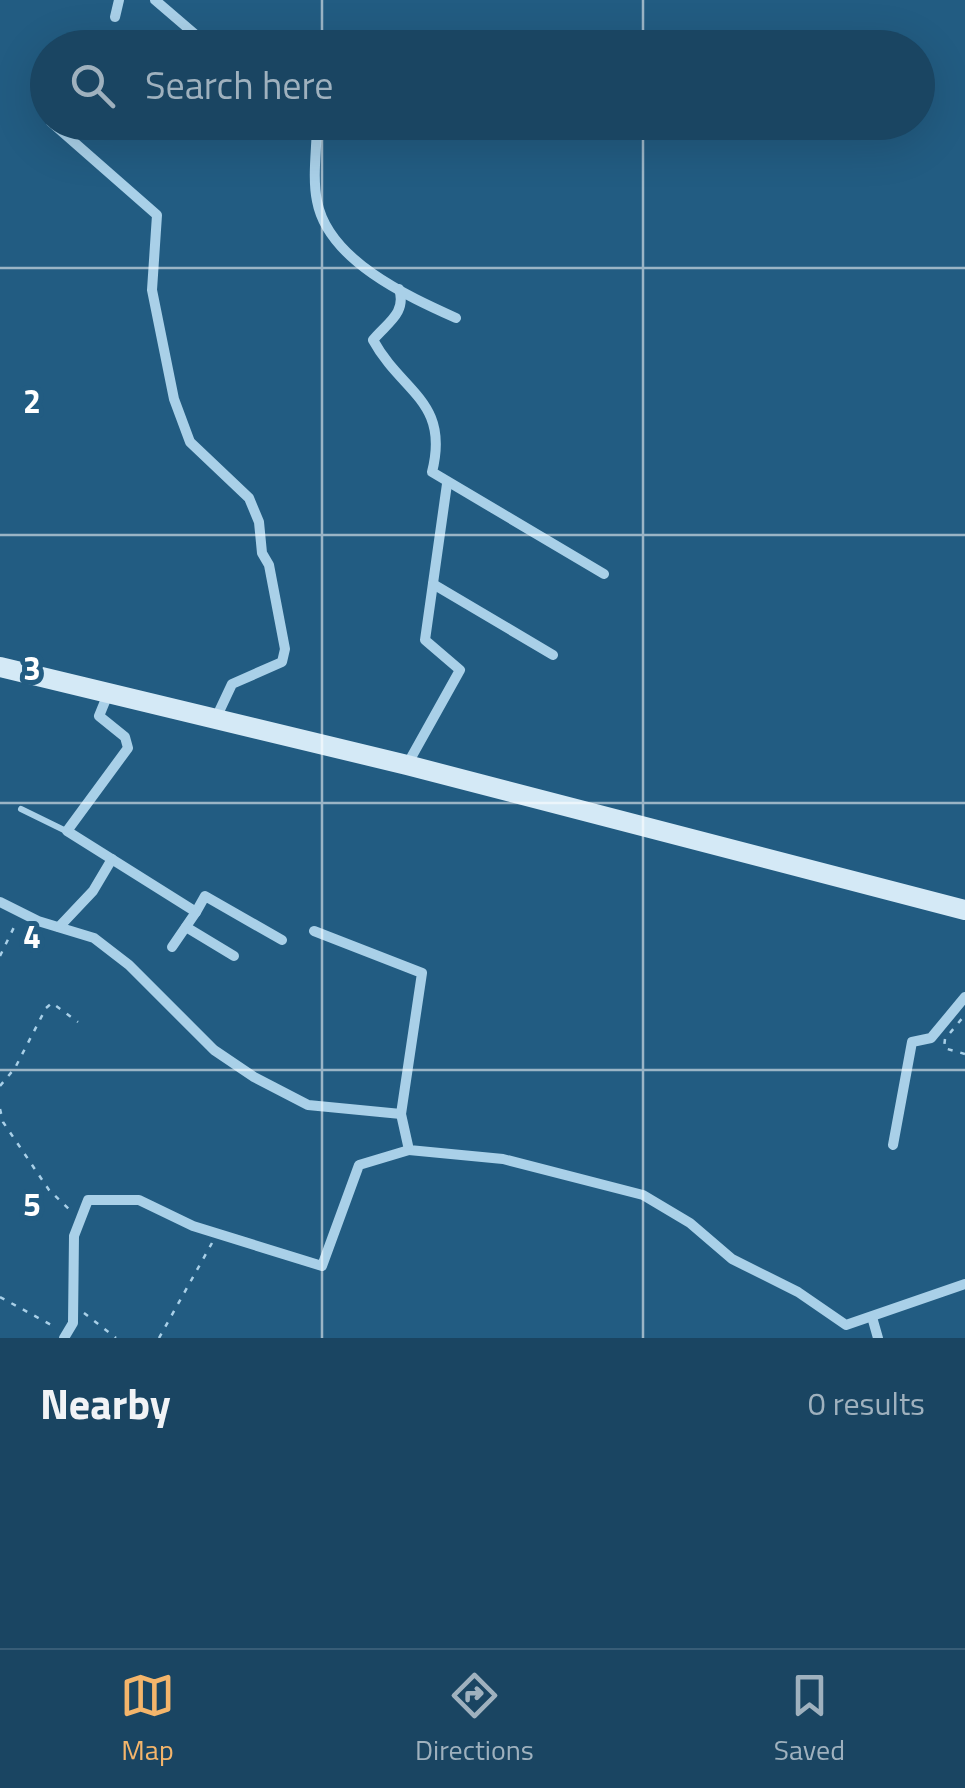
<!DOCTYPE html>
<style>
body{margin:0;font-family:"Titillium Web",sans-serif;background:#274f6b;color:#f1f3f6}
.list{margin:0;padding:0;list-style:none}
h2{display:flex;justify-content:space-between;align-items:center;height:130px;margin:0;padding:0 40px;font-size:42px}
h2 small{font-size:32px;font-weight:400;color:#9fb1be}
.icon{flex:none;width:55px;height:55px;fill:none;stroke:currentColor;stroke-width:2;stroke-linecap:round;stroke-linejoin:round}
.map{position:relative;flex:none;width:965px;height:1338px;overflow:hidden}
.search{position:absolute;background:#1a4562;box-shadow:0 10px 40px #0002;left:30px;right:30px;top:30px;height:110px;display:flex;align-items:center;gap:25px;box-sizing:border-box;padding:0 35px;border-radius:55px;color:#9fb1be;font-size:38px}
.sheet{height:310px;background:#1a4562}
nav{display:flex;justify-content:space-around;align-items:center;box-sizing:border-box;height:140px;border-top:2px solid #385d77;background:#1a4562;font-size:28px;color:#9fb1be}
nav a{display:grid;justify-items:center;gap:5px}
nav .on{color:#f4b56b}
.map>svg:first-child{display:block}
.lines{fill:none;stroke-linecap:round;stroke-linejoin:round}
.path{stroke:#a9d0e8;stroke-width:2.5;stroke-dasharray:5 8;stroke-linecap:butt}
.lane{stroke:#a9d0e8;stroke-width:6}
.street{stroke:#a9d0e8;stroke-width:10}
.secondary{stroke:#d4e9f6;stroke-width:20}
.grid{fill:none;stroke:#fff;stroke-width:2.5;stroke-opacity:0.55}
.grid-label{font-size:32px;text-anchor:middle;font-weight:bold;fill:#fff;stroke:#225c82;stroke-width:10;stroke-linejoin:round;paint-order:stroke}
</style>
<div class="map">
<svg width="965" height="1338" viewBox="0 0 965 1338">
<rect width="100%" height="100%" fill="#225c82"/>
<g class="lines">
<g class="path">
<polyline points="0,956 17,921"/>
<polyline points="950,1033 964,1016"/>
<polyline points="945,1039 944,1048 965,1054"/>
<polyline points="0,1086 15,1068 46,1008 52,1003 78,1022"/>
<polyline points="0,1109 3,1122 49,1190 73,1213"/>
<polyline points="0,1297 55,1327"/>
<polyline points="84,1313 116,1338"/>
<polyline points="159,1338 212,1243"/>
</g>
<polyline class="lane" points="21,809 66,831"/>
<g class="street">
<polyline points="155,0 211,48"/>
<polyline points="115,17 119,0"/>
<polyline points="188,48 206,43"/>
<polyline points="48,80 39,89 48,114"/>
<polyline points="51,122 157,215 152,290 174,399 190,442 249,498 259,522 262,553 269,565 285,649 282,662 232,684 216,718"/>
<path d="M 317,122 C 317,147 312,177 317,201 C 328,260 407,296 456,318"/>
<path d="M 399,289 C 407,313 387,323 373,340 C 402,393 450,401 432,472 L 604,574"/>
<polyline points="433,584 553,655"/>
<polyline points="108,694 99,716 125,737 128,748 67,831 196,912 205,896 282,940"/>
<polyline points="407,765 460,670 425,640 447,484"/>
<polyline points="0,902 38,921 94,938 129,965 214,1050 254,1077 308,1105 401,1114"/>
<polyline points="59,927 93,891 112,859"/>
<polyline points="186,927 234,956"/>
<polyline points="314,931 422,973 401,1114 409,1150 503,1159 643,1195 690,1223 732,1259 798,1292 846,1325 965,1284"/>
<polyline points="172,947 196,912"/>
<polyline points="893,1145 912,1042 931,1038 965,997"/>
<polyline points="872,1317 878,1338"/>
<polyline points="64,1338 73,1323 74,1236 88,1200 139,1200 193,1226 322,1266 359,1165 409,1150"/>
</g>
<polyline class="secondary" points="0,667 407,765 965,910"/>
</g>
<path class="grid" d="M 322,0 L 322,48M 643,0 L 643,48M 322,122 L 322,1338M 643,122 L 643,1338M 0,268 L 965,268M 0,535 L 965,535M 0,803 L 965,803M 0,1070 L 965,1070"/>
<g class="grid-label">
<text x="32" y="413">2</text>
<text x="32" y="680">3</text>
<text x="32" y="948">4</text>
<text x="32" y="1216">5</text>
</g>
</svg>
<div class="search"><svg class="icon" aria-label="search" viewBox="0 0 24 24"><circle cx="10" cy="10" r="6"/><path d="M15 15l6 6"/></svg>Search here</div>
</div>
<section class="sheet">
<h2>Nearby<small>0 results</small></h2>
<ul class="list">
</ul>
</section>
<nav>
<a class="on"><svg class="icon" aria-label="map" viewBox="0 0 24 24"><path d="M3 6l6-2 6 2 6-2v14l-6 2-6-2-6 2zM9 4v14M15 6v14"/></svg>Map</a>
<a><svg class="icon" aria-label="directions" viewBox="0 0 24 24"><path d="M12 3l9 9-9 9-9-9zM9 14v-3h6M13 9l2 2-2 2"/></svg>Directions</a>
<a><svg class="icon" aria-label="saved" viewBox="0 0 24 24"><path d="M7 4h10v16l-5-4-5 4z"/></svg>Saved</a>
</nav>
